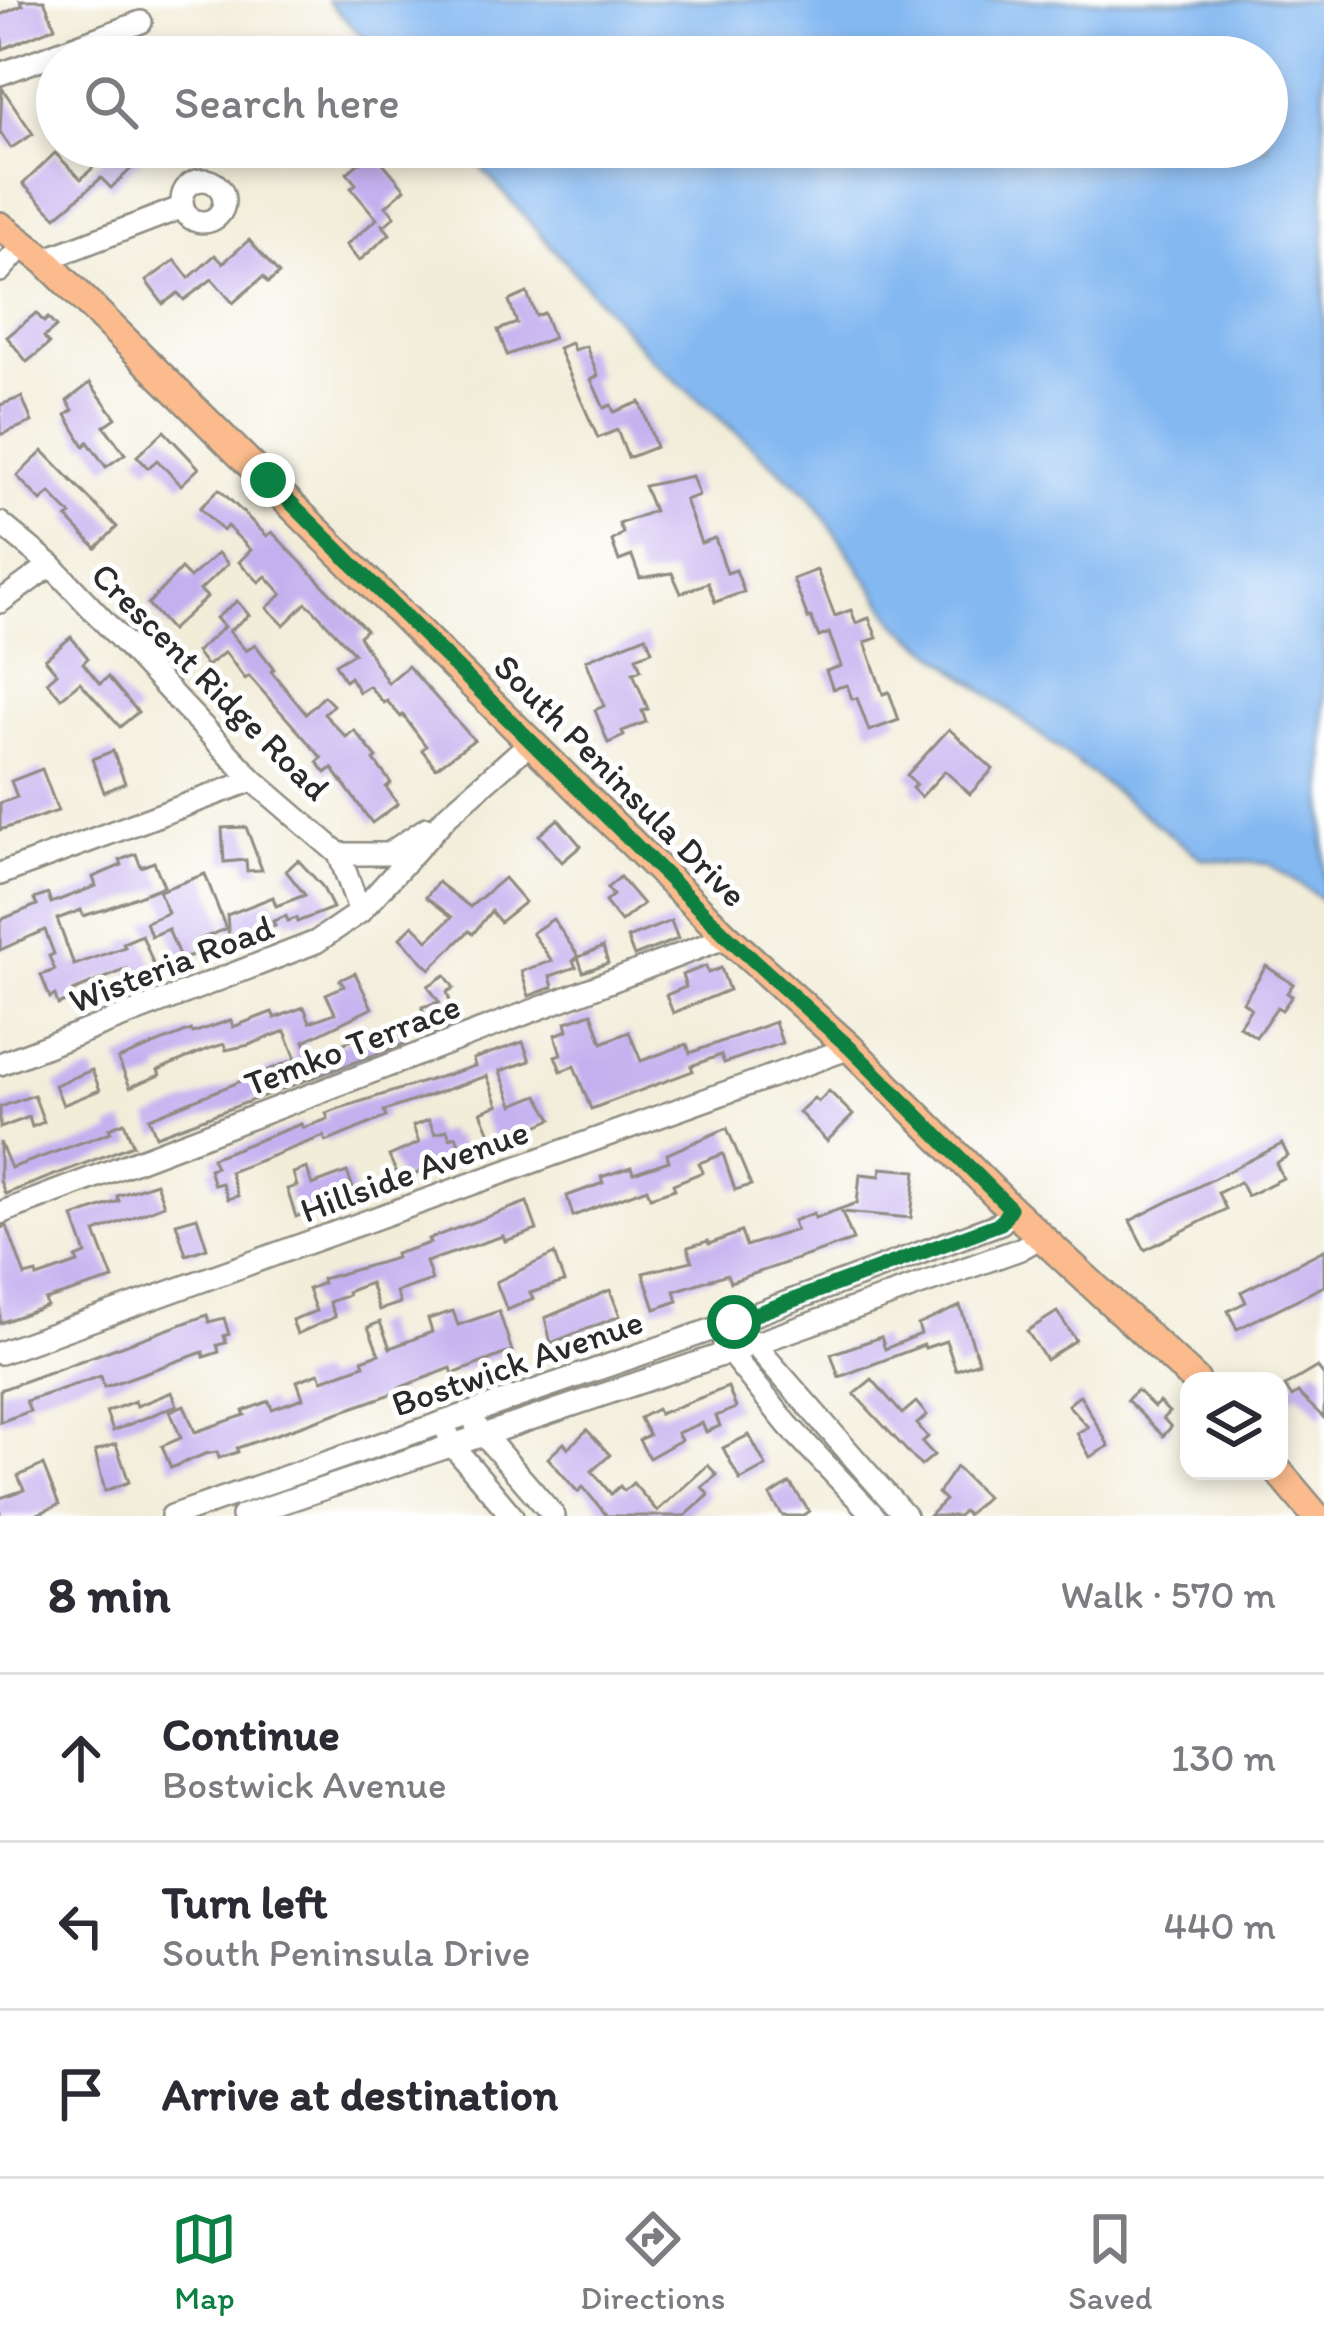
<!DOCTYPE html>
<meta charset="utf-8">
<style>
body{margin:0;font-family:Itim,sans-serif;background:#f7f7f7;color:#2b2b33}
.controls{position:absolute;right:36px;bottom:36px;display:grid;overflow:hidden;border-radius:24px;box-shadow:0 6px 18px #0003}
.controls button{width:108px;height:108px;display:grid;place-items:center;padding:0;border:0;border-bottom:3px solid #e1e1e2;background:#fff;color:#2b2b33;font:60px sans-serif}
.stop{position:absolute;width:36px;height:36px;margin:-27px;border:9px solid #0b8043;border-radius:50%;background:#fff}
.stop.end{background:#0b8043;border-color:#fff;box-shadow:0 3px 12px #0008}
.list{margin:0;padding:0;list-style:none}
h2{display:flex;justify-content:space-between;align-items:center;height:156px;margin:0;padding:0 48px;font-size:51px}
h2 small{font-size:39px;font-weight:400;color:#7c7c81}
.list li{display:grid;grid-template-columns:78px 1fr auto;gap:36px;align-items:center;box-sizing:border-box;height:168px;padding:0 48px;border-top:3px solid #e1e1e2}
.list b{display:block;font-size:45px;white-space:nowrap}
.list p{margin:0;font-size:39px;white-space:nowrap;color:#7c7c81}
.list em{font-size:39px;font-style:normal;color:#7c7c81}
.icon{flex:none;width:66px;height:66px;fill:none;stroke:currentColor;stroke-width:2;stroke-linecap:round;stroke-linejoin:round}
.map{position:relative;flex:none;width:1324px;height:1516px;overflow:hidden}
.search{position:absolute;background:#fff;box-shadow:0 6px 18px #0003;left:36px;right:36px;top:36px;height:132px;display:flex;align-items:center;gap:30px;box-sizing:border-box;padding:0 42px;border-radius:66px;color:#7c7c81;font-size:45px}
.sheet{height:660px;background:#fff}
nav{display:flex;justify-content:space-around;align-items:center;box-sizing:border-box;height:168px;border-top:3px solid #e1e1e2;background:#fff;font-size:33px;color:#7c7c81}
nav a{display:grid;justify-items:center;gap:6px}
nav .on{color:#0b8043}
.map>svg:first-child{display:block}
.water{fill:#83b8f1;stroke:#57728e;stroke-width:3}
.building{fill:#c5b0ef}
.lines{fill:none;stroke-linecap:round;stroke-linejoin:round}
.minor-casing{stroke:#8e8c82;stroke-width:26}
.major-casing{stroke:#8e8c82;stroke-width:32}
.minor{stroke:#fff;stroke-width:21}
.major{stroke:#fbbb8c;stroke-width:27}
.route{stroke:#0b8043;stroke-width:15}
.labels{text-anchor:middle;stroke-width:10;stroke-linejoin:round;paint-order:stroke}
.street-label{font-size:36px;fill:#2b2b2b;stroke:#fff}
</style>
<div class="map">
<svg width="1324" height="1516" viewBox="0 0 1324 1516">
<rect width="100%" height="100%" fill="#fff"/>
<filter id="ink" filterUnits="userSpaceOnUse"><feTurbulence type="fractalNoise" baseFrequency=".00833" numOctaves="2"/><feDisplacementMap in="SourceGraphic" scale="24" xChannelSelector="R" yChannelSelector="G"/><feConvolveMatrix kernelMatrix="1 2 1 2 8 2 1 2 1" color-interpolation-filters="sRGB"/></filter>
<filter id="wash" filterUnits="userSpaceOnUse"><feTurbulence type="fractalNoise" baseFrequency=".004" numOctaves="4" result="noise"/><feDisplacementMap in="SourceGraphic" scale="48" xChannelSelector="R" yChannelSelector="G"/><feGaussianBlur stdDeviation="2.7" result="paint"/><feColorMatrix in="noise" values="0 0 0 0 0 0 0 0 0 0 0 0 0 0 0 0 0 1.4 0 .05"/><feComposite in="paint" operator="in"/></filter>
<g filter="url(#wash)">
<rect width="100%" height="100%" fill="#f2edd9"/>
<polygon class="water" points="327,0 1324,0 1324,901 1269,864 1202,859 898,625 809,495 652,360 463,147 1267,147 1267,57 381,57"/>
<g id="blocks">
<g class="building">
<polygon points="20,0 44,0 55,27 3,49 0,15 23,5"/>
<polygon points="2,88 33,134 11,148 0,132"/>
<polygon points="115,147 154,147 111,188 101,178 56,217 23,184 55,153 81,179"/>
<polygon points="373,151 405,189 386,206 395,216 384,226 381,223 390,234 359,261 346,245 377,219 351,188 356,184 347,173"/>
<polygon points="249,240 279,274 268,283 263,277 233,303 212,279 184,300 178,293 163,304 146,281 175,260 189,278 215,255 223,263"/>
<polygon points="527,293 536,316 544,313 553,338 507,355 498,330 517,323 509,301"/>
<polygon points="36,313 44,322 48,318 56,327 44,337 49,344 27,362 7,337"/>
<polygon points="571,343 574,350 586,346 598,376 591,379 604,408 611,405 614,412 640,402 656,447 628,458 617,430 598,438 558,348"/>
<polygon points="90,383 116,418 104,426 125,454 106,467 88,442 84,446 66,415 73,410 67,401"/>
<polygon points="22,397 32,422 0,435 0,405"/>
<polygon points="164,431 199,468 181,485 157,460 148,468 137,456"/>
<polygon points="43,451 117,527 96,548 67,518 71,515 50,493 41,501 17,476"/>
<polygon points="692,476 699,495 685,500 701,543 715,538 727,573 736,570 744,592 715,602 708,583 681,593 672,573 640,578 632,556 619,561 612,541 623,533 619,524 654,511 644,486"/>
<polygon points="219,489 267,536 272,532 366,630 359,636 388,683 408,666 474,740 436,768 422,750 426,746 403,715 401,717 387,701 384,703 369,686 359,692 350,677 345,681 335,664 354,653 313,609 306,603 284,625 267,608 282,594 266,576 259,582 239,562 251,550 227,526 223,531 200,508"/>
<polygon points="218,553 228,564 200,590 207,597 171,630 148,604 181,569 190,578"/>
<polygon points="817,570 835,616 851,610 856,623 869,618 877,638 865,642 883,694 889,692 899,720 869,731 857,698 852,699 847,685 833,689 826,671 841,666 829,633 819,637 811,617 808,618 793,579"/>
<polygon points="237,601 249,615 229,631 246,651 255,644 274,669 271,671 306,714 324,696 333,705 324,714 346,737 354,730 377,758 374,760 391,783 386,787 398,804 372,823 332,768 326,773 317,762 322,758 249,676 245,679 225,652 207,666 196,652 224,627 216,618"/>
<polygon points="646,636 652,651 636,657 641,670 633,673 648,709 642,711 646,722 622,731 624,736 608,743 595,710 604,706 586,660"/>
<polygon points="71,637 88,658 83,663 100,684 108,677 138,712 120,727 80,682 61,698 47,682 57,673 45,659"/>
<polygon points="949,729 993,769 970,794 945,771 921,797 912,788 916,784 907,775"/>
<polygon points="113,751 125,783 104,792 92,759"/>
<polygon points="42,769 58,811 0,830 0,803 17,797 11,781"/>
<polygon points="558,819 581,846 562,862 539,835"/>
<polygon points="246,827 258,859 262,870 247,871 246,860 224,862 222,828"/>
<polygon points="136,854 141,867 154,862 164,886 106,909 83,916 81,910 57,919 74,965 125,947 123,943 142,935 157,973 132,982 127,969 73,991 75,998 58,1005 55,995 50,998 41,975 55,970 49,956 54,954 45,930 0,950 0,920 37,905 34,899 48,894 51,903 96,886 93,877 122,865 120,860"/>
<polygon points="298,860 322,886 333,908 297,922 296,918 288,921 286,916 273,921 275,926 229,939 227,915 273,897 276,906 305,895 286,871"/>
<polygon points="205,874 226,929 198,940 202,952 181,960 168,929 151,936 146,922 168,913 159,891"/>
<polygon points="620,877 643,904 621,922 605,902 613,895 607,888"/>
<polygon points="504,878 525,902 500,922 491,911 473,934 469,931 430,969 400,938 413,925 428,940 452,917 426,897 438,882 470,907"/>
<polygon points="553,919 579,957 603,947 608,963 583,972 578,957 573,961 576,967 550,976 553,987 529,996 521,971 552,961 532,933"/>
<polygon points="671,921 678,939 634,956 627,938"/>
<polygon points="706,966 708,973 721,968 729,990 673,1013 666,995 686,987 682,975"/>
<polygon points="1266,966 1293,984 1287,993 1292,996 1282,1010 1277,1007 1256,1037 1239,1026 1251,1008 1243,1002"/>
<polygon points="355,973 372,1008 304,1041 310,1056 396,1023 404,1044 156,1136 149,1118 296,1059 285,1031 249,1045 226,1050 224,1044 208,1049 158,1070 160,1075 130,1087 118,1059 191,1030 193,1033 231,1020 233,1027 272,1012 275,1018 304,1007 310,1022 335,1013 326,994 344,986 340,980"/>
<polygon points="445,975 454,988 447,992 457,1023 431,1034 422,1007 439,1002 428,986"/>
<polygon points="592,1013 602,1043 629,1032 641,1061 687,1044 690,1053 775,1022 782,1043 724,1063 721,1055 691,1066 693,1071 591,1109 574,1066 561,1071 555,1056 561,1054 555,1035 568,1030 566,1022"/>
<polygon points="523,1042 530,1061 500,1071 513,1105 538,1095 552,1119 495,1145 481,1112 498,1105 487,1076 384,1111 386,1117 326,1142 324,1136 230,1172 238,1196 228,1199 222,1183 214,1185 209,1169 216,1167 212,1158 301,1124 303,1128 328,1119 326,1113 340,1108 475,1066 473,1059"/>
<polygon points="92,1070 100,1090 63,1105 55,1085"/>
<polygon points="829,1091 853,1115 827,1141 799,1112 814,1098 818,1102"/>
<polygon points="34,1095 44,1122 32,1127 29,1117 0,1128 0,1107"/>
<polygon points="429,1120 435,1134 447,1130 450,1138 456,1136 463,1155 400,1180 389,1156 419,1143 413,1126"/>
<polygon points="124,1122 133,1145 5,1194 0,1180 0,1142 11,1168 111,1132 109,1128"/>
<polygon points="727,1128 751,1185 735,1190 723,1154 699,1163 703,1172 673,1184 675,1189 650,1197 647,1188 573,1216 567,1196 603,1183 601,1177 631,1167 633,1173 669,1161 667,1154"/>
<polygon points="1282,1144 1288,1156 1276,1163 1283,1178 1247,1196 1240,1182 1218,1193 1226,1209 1145,1250 1130,1221"/>
<polygon points="307,1168 312,1185 347,1172 355,1193 296,1217 287,1189 297,1186 293,1173"/>
<polygon points="881,1168 916,1171 911,1218 842,1212 853,1240 730,1282 727,1274 674,1291 678,1301 655,1309 643,1273 692,1261 688,1247 708,1241 709,1244 741,1232 746,1246 796,1230 793,1221 814,1213 815,1218 857,1203 860,1174 880,1176"/>
<polygon points="156,1183 164,1205 95,1232 113,1279 45,1300 47,1306 0,1323 0,1228 7,1226 25,1276 36,1273 37,1277 78,1263 76,1258 86,1254 73,1217 119,1201 117,1196"/>
<polygon points="527,1202 537,1230 505,1241 503,1236 426,1262 432,1280 396,1292 400,1303 379,1310 370,1283 347,1292 348,1295 329,1302 335,1317 297,1334 292,1320 316,1311 308,1289 323,1283 322,1279 396,1258 395,1254 430,1243 428,1239"/>
<polygon points="197,1217 207,1248 186,1255 176,1223"/>
<polygon points="1324,1250 1324,1286 1237,1329 1228,1311 1246,1302 1241,1292"/>
<polygon points="554,1254 564,1282 530,1293 533,1299 507,1310 496,1282"/>
<polygon points="610,1290 620,1316 551,1343 545,1318"/>
<polygon points="960,1306 979,1362 956,1370 946,1341 925,1348 924,1345 839,1377 831,1354 881,1337 885,1349 921,1334 918,1325"/>
<polygon points="453,1311 458,1325 499,1311 512,1351 453,1374 451,1368 399,1388 400,1391 237,1448 238,1452 219,1458 217,1452 205,1454 171,1468 162,1446 181,1438 170,1411 184,1405 195,1432 245,1415 243,1411 269,1401 272,1409 303,1398 297,1381 319,1373 322,1380 364,1365 362,1360 379,1354 368,1327 380,1322 390,1348 432,1332 428,1319"/>
<polygon points="1057,1312 1076,1340 1046,1360 1027,1331"/>
<polygon points="207,1315 209,1322 224,1318 229,1334 224,1336 226,1343 217,1345 219,1352 204,1357 203,1352 104,1387 101,1376 26,1401 30,1411 0,1422 0,1390"/>
<polygon points="1317,1367 1324,1376 1324,1418 1298,1393 1292,1397 1285,1386"/>
<polygon points="872,1379 902,1414 916,1402 927,1415 917,1424 928,1437 922,1442 934,1455 921,1466 854,1394"/>
<polygon points="728,1387 736,1408 716,1416 720,1426 706,1432 702,1423 677,1433 681,1440 649,1458 639,1440 649,1435 640,1418 657,1409 659,1414"/>
<polygon points="1137,1390 1154,1407 1159,1402 1169,1412 1163,1418 1171,1427 1163,1436 1127,1400"/>
<polygon points="172,1392 177,1405 113,1431 106,1412 135,1401 137,1406"/>
<polygon points="1080,1395 1109,1446 1090,1457 1077,1433 1088,1427 1068,1405"/>
<polygon points="587,1430 610,1455 592,1471 611,1494 620,1486 624,1491 633,1483 657,1511 708,1465 717,1475 702,1487 709,1495 685,1516 607,1516 583,1487 578,1492 548,1458 564,1443 568,1448"/>
<polygon points="749,1435 766,1466 740,1480 723,1448"/>
<polygon points="116,1444 129,1482 105,1491 95,1451"/>
<polygon points="43,1465 59,1505 33,1516 0,1516 0,1498 24,1490 18,1476"/>
<polygon points="956,1467 986,1497 967,1515 963,1511 958,1516 929,1516 945,1500 938,1493"/>
<polygon points="790,1483 809,1511 802,1516 783,1516 770,1496"/>
</g>
</g>
</g>
<g filter="url(#ink)">
<use href="#blocks" fill-opacity="0" stroke="#8e8c82" stroke-width="3"/>
<g class="lines">
<g class="minor-casing">
<g id="minor">
<polyline points="0,74 141,22"/>
<circle cx="203" cy="201" r="21"/>
<polyline points="44,260 183,207"/>
<polyline points="0,271 23,245"/>
<polyline points="0,523 51,565 253,780 339,854 388,854 427,828"/>
<polyline points="0,602 51,565"/>
<polyline points="339,854 360,912"/>
<polyline points="0,874 253,780"/>
<polyline points="0,1064 316,942 360,912 448,815 532,741"/>
<polyline points="0,1213 727,937"/>
<polyline points="747,1336 905,1516"/>
<polyline points="724,1345 788,1425 874,1516"/>
<polyline points="0,1353 850,1048"/>
<polyline points="476,1426 554,1516"/>
<polyline points="448,1434 453,1446 512,1516"/>
<polyline points="172,1516 734,1322 1001,1223 1010,1208"/>
<polyline points="242,1516 754,1344 1020,1249 1041,1237"/>
</g>
</g>
<g class="major-casing">
<g id="major">
<polyline points="0,226 44,260 727,937 850,1048 1010,1208 1196,1381"/>
<polyline points="1278,1471 1316,1516"/>
</g>
</g>
<use href="#minor" class="minor"/>
<use href="#major" class="major"/>
</g>
</g>
<g class="lines" filter="url(#ink)">
<polyline class="route" points="268,480 728,937 850,1048 1010,1208 1001,1223 734,1322"/>
</g>
<g class="labels">
<g class="street-label">
<text transform="translate(211 681) rotate(45)" y="13">Crescent Ridge Road</text>
<text transform="translate(621 780) rotate(45)" y="13">South Peninsula Drive</text>
<text transform="translate(171 963) rotate(-21)" y="13">Wisteria Road</text>
<text transform="translate(352 1044) rotate(-21)" y="13">Temko Terrace</text>
<text transform="translate(414 1170) rotate(-20)" y="13">Hillside Avenue</text>
<text transform="translate(517 1362) rotate(-19)" y="13">Bostwick Avenue</text>
</g>
</g>
</svg>
<div class="controls">
<button><svg class="icon" aria-label="layers" viewBox="0 0 24 24"><path d="M12 4l9 5-9 5-9-5zM3 14l9 5 9-5"/></svg></button>
</div>
<div class="stop" style="left:734px;top:1322px"></div>
<div class="stop end" style="left:268px;top:480px"></div>
<div class="search"><svg class="icon" aria-label="search" viewBox="0 0 24 24"><circle cx="10" cy="10" r="6"/><path d="M15 15l6 6"/></svg>Search here</div>
</div>
<section class="sheet">
<h2>8 min<small>Walk · 570 m</small></h2>
<ul class="list">
<li><svg class="icon" aria-label="ahead" viewBox="0 0 24 24"><path d="M12 20V5M6 11l6-6 6 6"/></svg><div><b>Continue</b><p>Bostwick Avenue</p></div><em>130 m</em></li>
<li><svg class="icon" aria-label="left" viewBox="0 0 24 24"><path d="M17 20v-9H6M10 6l-5 5 5 5"/></svg><div><b>Turn left</b><p>South Peninsula Drive</p></div><em>440 m</em></li>
<li><svg class="icon" aria-label="arrive" viewBox="0 0 24 24"><path d="M6 21V4h12l-3 4 3 4H6"/></svg><div><b>Arrive at destination</b></div></li>
</ul>
</section>
<nav>
<a class="on"><svg class="icon" aria-label="map" viewBox="0 0 24 24"><path d="M3 6l6-2 6 2 6-2v14l-6 2-6-2-6 2zM9 4v14M15 6v14"/></svg>Map</a>
<a><svg class="icon" aria-label="directions" viewBox="0 0 24 24"><path d="M12 3l9 9-9 9-9-9zM9 14v-3h6M13 9l2 2-2 2"/></svg>Directions</a>
<a><svg class="icon" aria-label="saved" viewBox="0 0 24 24"><path d="M7 4h10v16l-5-4-5 4z"/></svg>Saved</a>
</nav>
